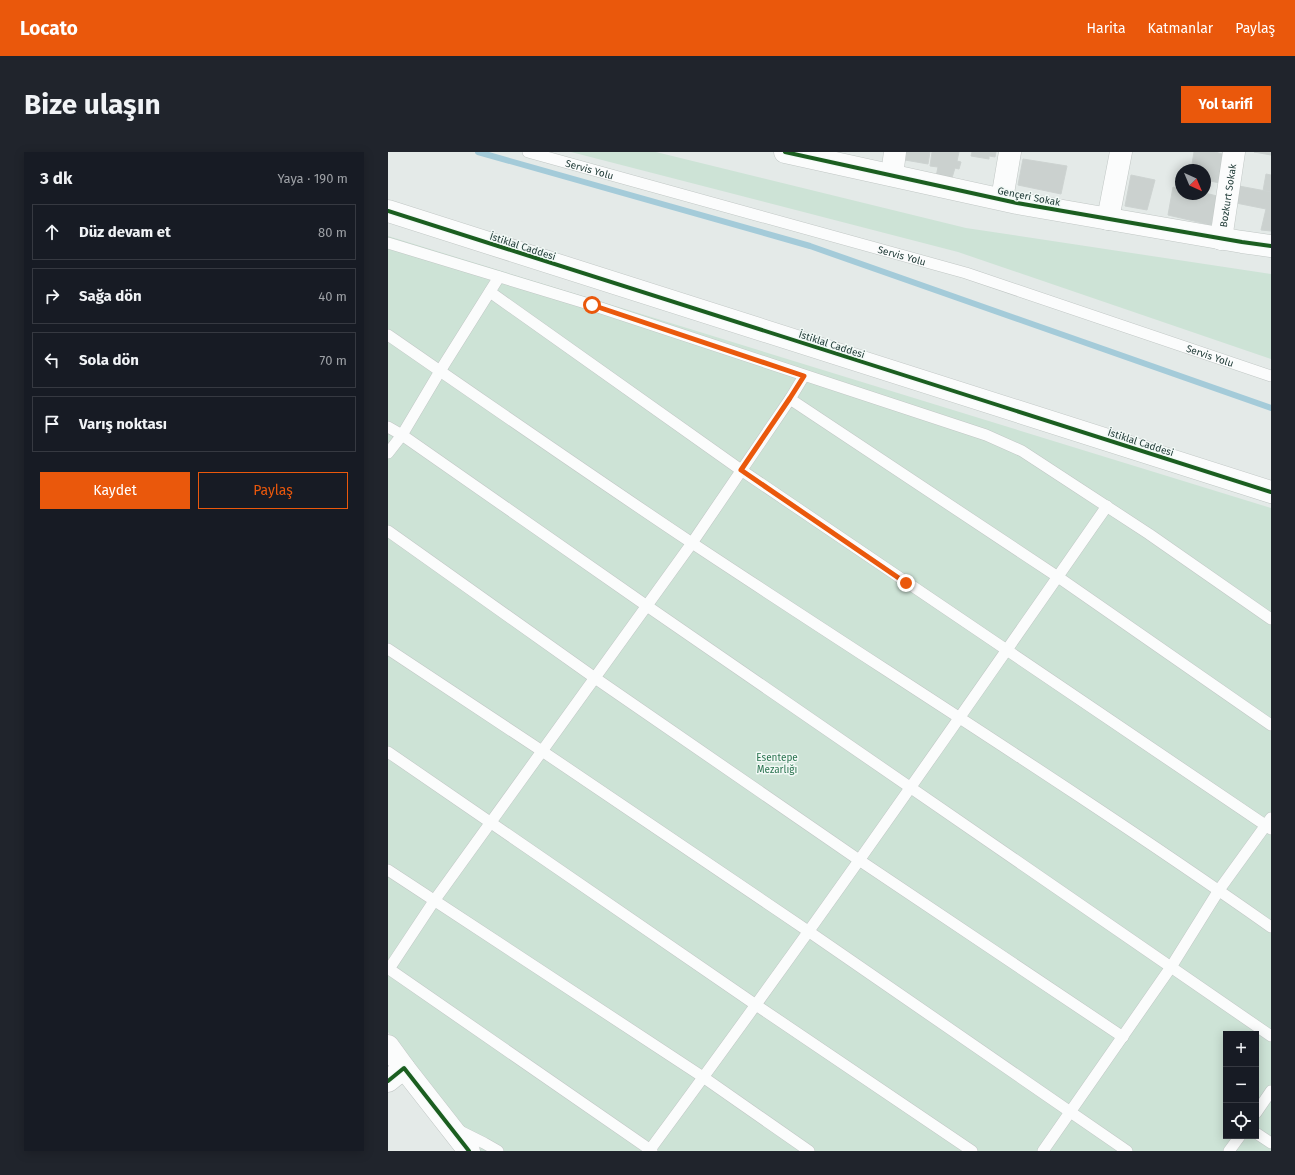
<!DOCTYPE html>
<html lang="tr">
<meta charset="utf-8">
<style>
body{margin:0;font-family:"Fira Sans",sans-serif;background:#20242c;color:#f1f3f6}
.controls{position:absolute;right:12px;bottom:12px;display:grid;overflow:hidden;border-radius:0px;box-shadow:0 2px 10px #0003}
.controls button{width:36px;height:36px;display:grid;place-items:center;padding:0;border:0;border-bottom:1px solid #363941;background:#171b24;color:#f1f3f6;font:20px sans-serif}
.compass{position:absolute;left:787px;top:12px;width:36px;height:36px;border-radius:50%;background:#171b24;box-shadow:0 2px 10px #0003;rotate:136deg}
.stop{position:absolute;width:12px;height:12px;margin:-9px;border:3px solid #ea580c;border-radius:50%;background:#fff}
.stop.end{background:#ea580c;border-color:#fff;box-shadow:0 1px 4px #0008}
.list{margin:0;padding:0;list-style:none}
h2{display:flex;justify-content:space-between;align-items:center;height:52px;margin:0;padding:0 16px;font-size:17px}
h2 small{font-size:13px;font-weight:400;color:#9ea1a6}
.list li{display:grid;grid-template-columns:26px 1fr auto;gap:12px;align-items:center;box-sizing:border-box;height:56px;margin:0 8px 8px;padding:0 8px;border:1px solid #363941;border-radius:0px}
.list b{display:block;font-size:15px;white-space:nowrap}
.list em{font-size:13px;font-style:normal;color:#9ea1a6}
.actions{display:flex;gap:8px;padding:12px 16px}
.actions a{flex:1;padding:9px 0;border:1px solid #ea580c;border-radius:0px;text-align:center;font-size:14px;color:#ea580c}
.actions .main{background:#ea580c;color:#fff}
.icon{flex:none;width:22px;height:22px;fill:none;stroke:currentColor;stroke-width:2;stroke-linecap:round;stroke-linejoin:round}
.map{position:relative;flex:none;width:883px;height:999px;overflow:hidden;border-radius:0px}
header{display:flex;align-items:center;gap:24px;box-sizing:border-box;height:56px;padding:0 20px;background:#ea580c;color:#fff}
header strong{font-size:19px}
nav{display:flex;gap:22px;margin-inline-start:auto;font-size:14px}
.intro{display:flex;align-items:center;justify-content:space-between;box-sizing:border-box;height:96px;padding:0 24px}
h1{margin:0;font-size:28px}
.button{padding:10px 18px;border-radius:0px;background:#ea580c;color:#fff;font-size:14px;font-weight:700}
main{display:flex;gap:24px;padding:0 24px}
aside{flex:1;background:#171b24;border-radius:0px;box-shadow:0 2px 10px #0003}
.map>svg:first-child{display:block}
.green{fill:#cde3d6;fill-rule:evenodd}
.lines{fill:none;stroke-linecap:round;stroke-linejoin:round}
.stream{stroke:#a4cbd9;stroke-width:6}
.building{fill:#cbd1cf;stroke:#cdd3d1}
.service-casing{stroke:#c1c7c5;stroke-width:12}
.minor-casing{stroke:#c1c7c5;stroke-width:23}
.tertiary-casing{stroke:#c1c7c5;stroke-width:23}
.service{stroke:#fbfcfc;stroke-width:11}
.minor{stroke:#fbfcfc;stroke-width:22}
.tertiary{stroke:#fbfcfc;stroke-width:22}
.cycleway-casing{stroke:#f2f9f6;stroke-width:6}
.cycleway{stroke:#1b5e20;stroke-width:4}
.route{stroke:#ea580c;stroke-width:5}
.labels{text-anchor:middle;stroke-width:3;stroke-linejoin:round;paint-order:stroke}
.street-label{font-size:10px;fill:#223d39;stroke:#f2f9f6}
.park-label{font-size:10px;fill:#2b7450;stroke:#f2f9f6}
</style>
<header>
<strong>Locato</strong>
<nav><a>Harita</a><a>Katmanlar</a><a>Paylaş</a></nav>
</header>
<div class="intro"><h1>Bize ulaşın</h1><a class="button">Yol tarifi</a></div>
<main>
<aside>
<h2>3 dk<small>Yaya · 190 m</small></h2>
<ul class="list">
<li><svg class="icon" aria-label="ahead" viewBox="0 0 24 24"><path d="M12 20V5M6 11l6-6 6 6"/></svg><div><b>Düz devam et</b></div><em>80 m</em></li>
<li><svg class="icon" aria-label="right" viewBox="0 0 24 24"><path d="M7 20v-9h11M14 6l5 5-5 5"/></svg><div><b>Sağa dön</b></div><em>40 m</em></li>
<li><svg class="icon" aria-label="left" viewBox="0 0 24 24"><path d="M17 20v-9H6M10 6l-5 5 5 5"/></svg><div><b>Sola dön</b></div><em>70 m</em></li>
<li><svg class="icon" aria-label="arrive" viewBox="0 0 24 24"><path d="M6 21V4h12l-3 4 3 4H6"/></svg><div><b>Varış noktası</b></div></li>
</ul>
<div class="actions"><a class="main">Kaydet</a><a>Paylaş</a></div>
</aside>
<div class="map">
<svg width="883" height="999" viewBox="0 0 883 999">
<rect width="100%" height="100%" fill="#e4eae8"/>
<g class="green">
<polygon points="183,0 268,0 578,76 883,122 883,207 570,100"/>
<path d="M 0,84 L 883,356 L 883,999 L 89,999 L 0,880 ZM 838,882 L 868,882 L 868,984 L 838,984 Z"/>
</g>
<g class="lines">
<polyline class="stream" points="90,0 422,94 883,256"/>
</g>
<g class="building">
<polygon points="519,0 542,0 540,12 517,8"/>
<polygon points="544,0 571,0 569,9 573,10 571,17 567,16 563,29 548,25 550,15 542,14"/>
<polygon points="584,0 608,0 607,5 601,4 601,7 583,4"/>
<polygon points="806,0 827,0 838,3 832,31 817,28 817,18 803,18"/>
<polygon points="866,0 883,0 883,3"/>
<polygon points="635,7 679,14 673,42 630,33"/>
<polygon points="878,22 883,23 883,40 875,39"/>
<polygon points="743,23 767,28 759,58 737,54"/>
<polygon points="851,34 883,40 883,79 873,78 878,57 848,51"/>
<polygon points="785,35 793,37 793,42 817,41 829,44 823,73 780,63"/>
</g>
<g class="lines">
<g class="service-casing">
<g id="service">
<path id="s1" d="M 140,0 L 578,121 L 883,224"/>
<polyline points="0,91 204,153 598,283 634,299 686,333 761,382 883,467"/>
<polyline points="102,140 353,318 883,677"/>
<path d="M 0,183 C 101,253 202,323 304,391 C 497,519 694,642 883,775"/>
<polyline points="402,247 416,224"/>
<polyline points="0,275 14,283 259,454 883,884"/>
<polyline points="0,301 14,283 52,219 111,125"/>
<polyline points="0,379 207,526 471,708 735,885"/>
<polyline points="0,497 154,599 420,779 739,999"/>
<polyline points="0,600 368,853 584,999"/>
<polyline points="0,718 315,925 421,999"/>
<polyline points="868,961 883,939"/>
<polyline points="72,979 96,991 110,999"/>
<polyline points="868,981 883,991"/>
<path d="M 261,999 C 418,787 568,571 719,354"/>
<polyline points="264,999 1,817 46,749 304,391 402,247 670,425 883,573"/>
<polyline points="655,999 783,815 831,738 883,666"/>
<polyline points="841,999 852,984"/>
</g>
</g>
<g class="minor-casing">
<g id="minor">
<polyline points="504,23 507,0"/>
<polyline points="614,47 622,0"/>
<polyline points="720,67 733,0"/>
<path id="s2" d="M 833,87 L 846,0"/>
<polyline points="0,894 16,916"/>
<polyline points="0,929 16,916 81,999"/>
</g>
</g>
<g class="tertiary-casing">
<g id="tertiary">
<polyline points="397,0 629,51 854,90 883,94"/>
<polyline points="0,59 883,340"/>
</g>
</g>
<use href="#service" class="service"/>
<use href="#minor" class="minor"/>
<use href="#tertiary" class="tertiary"/>
<g class="cycleway-casing">
<g id="cycleway">
<polyline points="397,0 629,51 854,90 883,94"/>
<polyline points="0,59 883,340"/>
<polyline points="0,929 16,916 81,999"/>
</g>
</g>
<use href="#cycleway" class="cycleway"/>
</g>
<g class="lines">
<polyline class="route" points="204,153 416,224 402,246 353,318 518,431"/>
</g>
<g class="labels">
<g class="street-label">
<text dy="4" stroke="none"><textPath href="#s1" startOffset="64">Servis Yolu</textPath></text>
<text dy="4" stroke="none"><textPath href="#s2" startOffset="44">Bozkurt Sokak</textPath></text>
<text transform="translate(641 44) rotate(11)" y="4">Gençeri Sokak</text>
<text transform="translate(135 94) rotate(18)" y="4">İstiklal Caddesi</text>
<text dy="4" stroke="none"><textPath href="#s1" startOffset="388">Servis Yolu</textPath></text>
<text transform="translate(444 192) rotate(18)" y="4">İstiklal Caddesi</text>
<text dy="4" stroke="none"><textPath href="#s1" startOffset="712">Servis Yolu</textPath></text>
<text transform="translate(753 290) rotate(18)" y="4">İstiklal Caddesi</text>
</g>
<g class="park-label">
<text x="389" y="609">Esentepe<tspan x="389" dy="12">Mezarlığı</tspan></text>
</g>
</g>
</svg>
<div class="controls">
<button>+</button>
<button>−</button>
<button><svg class="icon" aria-label="locate" viewBox="0 0 24 24"><circle cx="12" cy="12" r="6"/><path d="M12 2v4M12 18v4M2 12h4M18 12h4"/></svg></button>
</div>
<svg class="compass" viewBox="-18 -18 36 36"><path d="M0-13l5 13h-10z" fill="#e53935"/><path d="M0 13l5-13h-10z" fill="#9ea1a6"/></svg>
<div class="stop" style="left:204px;top:153px"></div>
<div class="stop end" style="left:518px;top:431px"></div>
</div>
</main>
